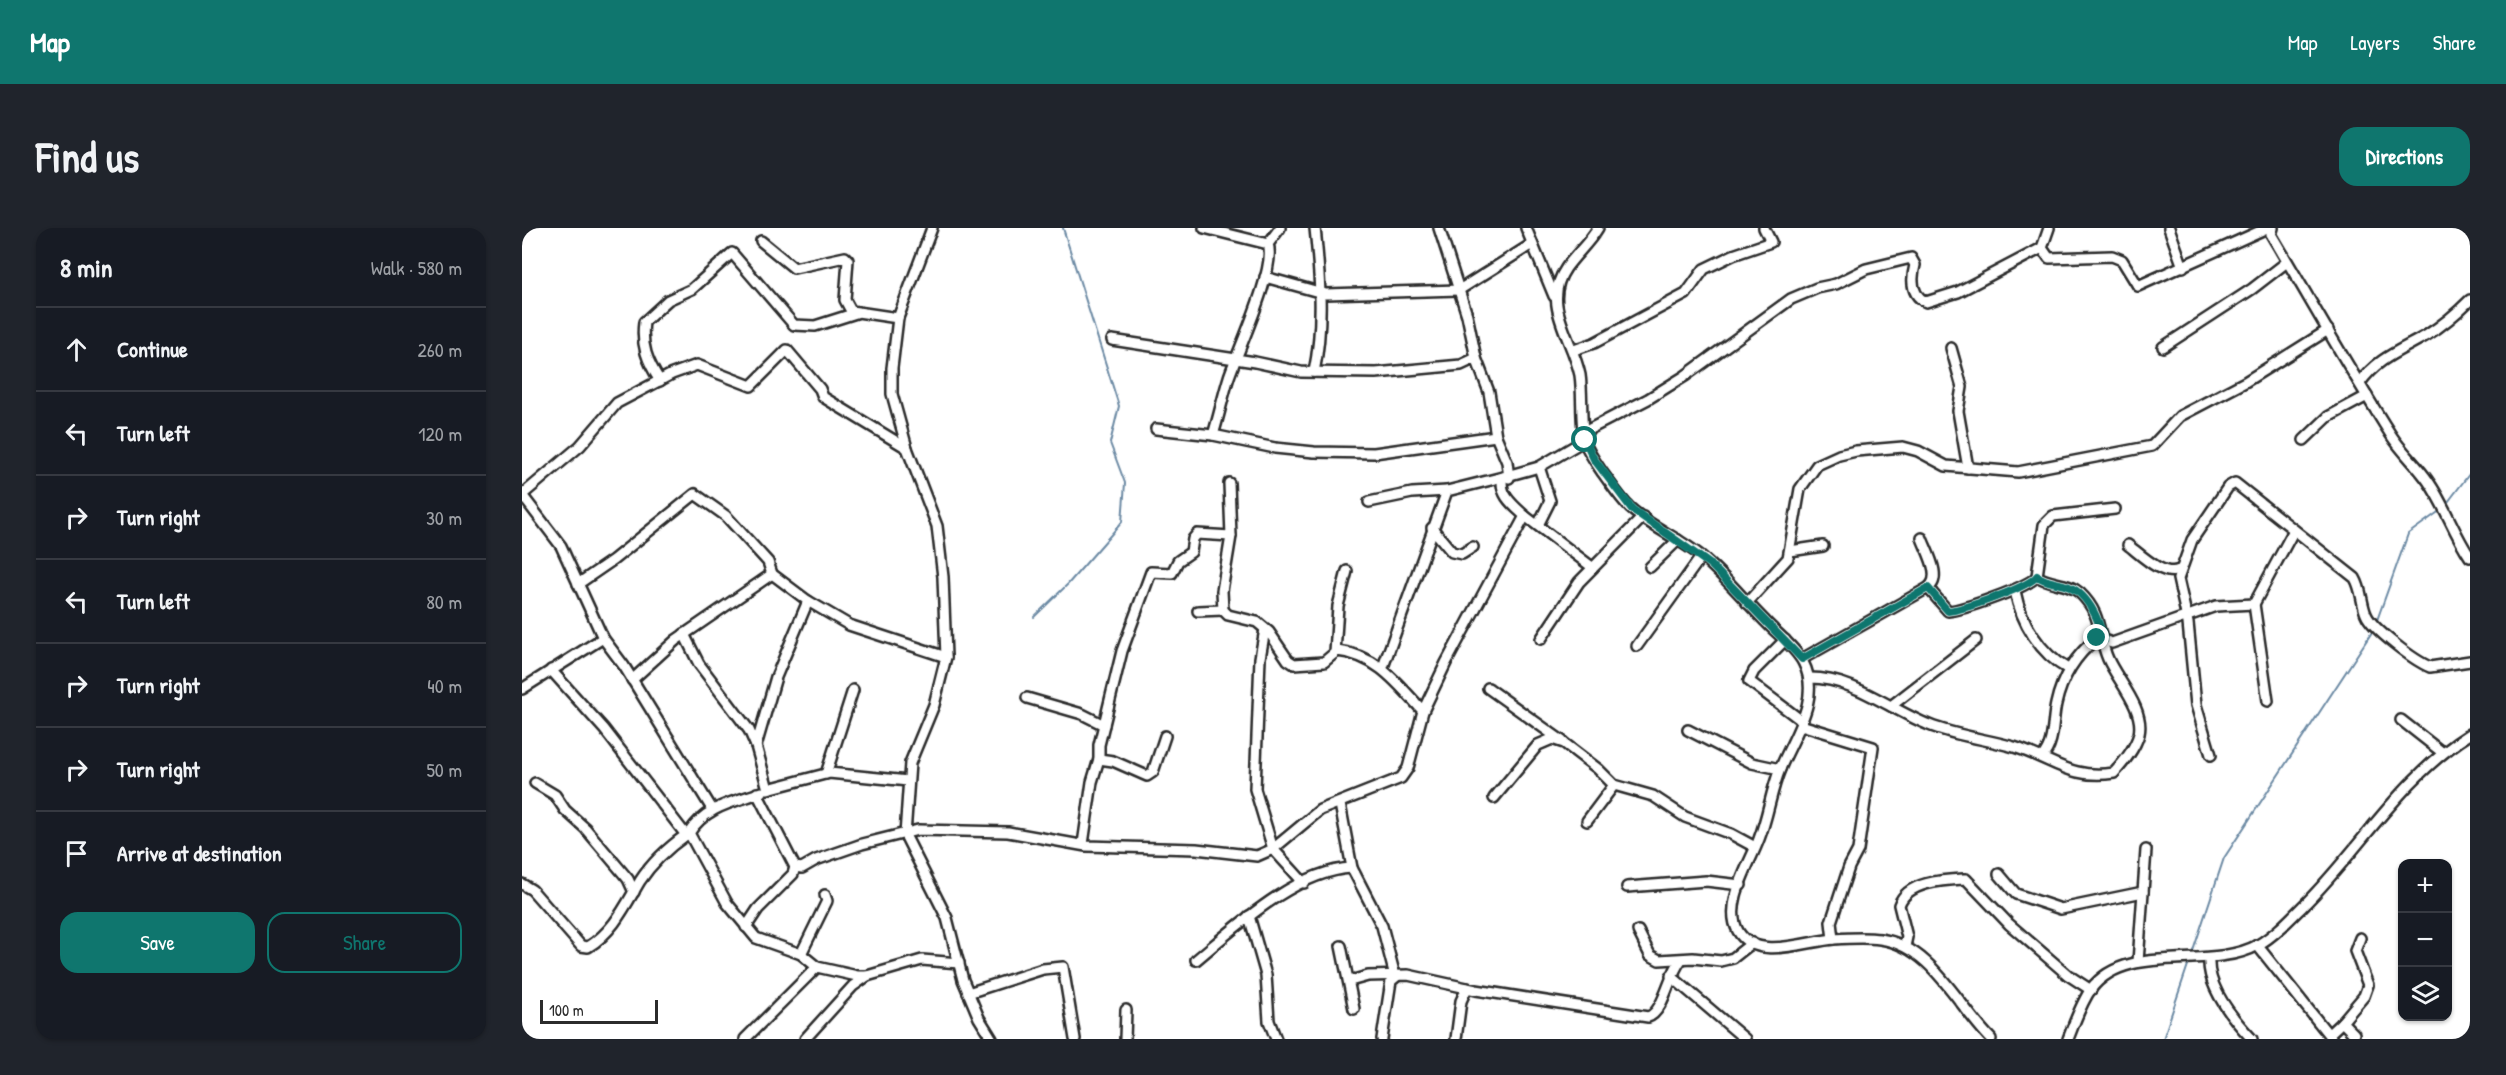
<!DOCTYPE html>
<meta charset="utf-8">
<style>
body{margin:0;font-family:"Patrick Hand",sans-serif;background:#20242c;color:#f1f3f6}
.controls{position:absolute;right:18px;bottom:18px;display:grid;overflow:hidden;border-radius:12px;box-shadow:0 2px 4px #0004}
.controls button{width:54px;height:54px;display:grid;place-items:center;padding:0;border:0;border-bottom:2px solid #363941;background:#171b24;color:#f1f3f6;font:30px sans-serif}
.scale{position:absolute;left:18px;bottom:15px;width:118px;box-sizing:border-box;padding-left:6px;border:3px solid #2b2b2b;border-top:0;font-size:16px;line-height:21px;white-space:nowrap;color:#2b2b2b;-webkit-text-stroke:4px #fff;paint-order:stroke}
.stop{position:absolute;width:18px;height:18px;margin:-14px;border:4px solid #0f766e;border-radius:50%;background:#fff}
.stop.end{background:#0f766e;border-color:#fff;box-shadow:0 2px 6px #0008}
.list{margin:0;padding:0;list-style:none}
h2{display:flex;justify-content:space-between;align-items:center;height:78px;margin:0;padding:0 24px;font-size:26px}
h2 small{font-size:20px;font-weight:400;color:#9ea1a6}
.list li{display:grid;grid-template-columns:39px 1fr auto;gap:18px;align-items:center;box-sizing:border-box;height:84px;padding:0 24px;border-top:2px solid #363941}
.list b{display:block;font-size:22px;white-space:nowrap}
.list em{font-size:20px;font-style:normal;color:#9ea1a6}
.actions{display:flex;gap:12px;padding:18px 24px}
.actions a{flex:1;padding:14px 0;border:2px solid #0f766e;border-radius:18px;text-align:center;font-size:21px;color:#0f766e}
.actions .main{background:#0f766e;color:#fff}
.icon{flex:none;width:33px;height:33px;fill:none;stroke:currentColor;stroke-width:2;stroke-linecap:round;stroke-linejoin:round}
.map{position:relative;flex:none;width:1948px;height:811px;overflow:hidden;border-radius:18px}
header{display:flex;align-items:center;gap:36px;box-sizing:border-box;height:84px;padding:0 30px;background:#0f766e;color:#fff}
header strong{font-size:28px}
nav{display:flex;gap:33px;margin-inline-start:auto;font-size:21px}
.intro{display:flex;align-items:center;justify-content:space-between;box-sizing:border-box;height:144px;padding:0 36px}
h1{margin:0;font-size:42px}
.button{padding:15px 27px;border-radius:18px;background:#0f766e;color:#fff;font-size:21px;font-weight:700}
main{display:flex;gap:36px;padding:0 36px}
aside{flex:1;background:#171b24;border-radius:18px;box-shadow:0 2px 4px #0004}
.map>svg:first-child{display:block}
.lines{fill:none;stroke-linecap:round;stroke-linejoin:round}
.stream{stroke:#6c8aa4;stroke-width:2}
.minor-casing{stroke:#2b2b2b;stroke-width:14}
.minor{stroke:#fff;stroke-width:9}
.route{stroke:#0f766e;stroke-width:8}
</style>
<header>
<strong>Map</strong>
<nav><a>Map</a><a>Layers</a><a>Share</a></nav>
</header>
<div class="intro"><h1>Find us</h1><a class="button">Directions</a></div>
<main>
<aside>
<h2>8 min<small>Walk · 580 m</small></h2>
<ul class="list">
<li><svg class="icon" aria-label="ahead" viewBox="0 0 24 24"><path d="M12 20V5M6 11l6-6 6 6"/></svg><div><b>Continue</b></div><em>260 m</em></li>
<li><svg class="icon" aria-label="left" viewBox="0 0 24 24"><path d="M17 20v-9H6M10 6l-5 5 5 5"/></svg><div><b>Turn left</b></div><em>120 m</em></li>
<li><svg class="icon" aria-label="right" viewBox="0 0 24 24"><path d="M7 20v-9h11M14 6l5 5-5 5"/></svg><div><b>Turn right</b></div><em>30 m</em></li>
<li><svg class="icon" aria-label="left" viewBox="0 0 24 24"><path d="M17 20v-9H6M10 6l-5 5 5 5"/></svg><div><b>Turn left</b></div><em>80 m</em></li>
<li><svg class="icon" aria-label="right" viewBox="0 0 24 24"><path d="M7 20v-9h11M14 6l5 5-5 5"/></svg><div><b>Turn right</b></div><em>40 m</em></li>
<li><svg class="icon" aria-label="right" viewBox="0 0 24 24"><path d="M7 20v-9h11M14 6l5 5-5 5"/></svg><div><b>Turn right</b></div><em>50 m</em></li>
<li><svg class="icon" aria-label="arrive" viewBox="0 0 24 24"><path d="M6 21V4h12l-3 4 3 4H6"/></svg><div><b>Arrive at destination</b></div></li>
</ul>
<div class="actions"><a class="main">Save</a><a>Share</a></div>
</aside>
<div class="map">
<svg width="1948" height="811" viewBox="0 0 1948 811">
<rect width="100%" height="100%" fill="#fff"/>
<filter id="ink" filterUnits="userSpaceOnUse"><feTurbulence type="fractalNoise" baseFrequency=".0167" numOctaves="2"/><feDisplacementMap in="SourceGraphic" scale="12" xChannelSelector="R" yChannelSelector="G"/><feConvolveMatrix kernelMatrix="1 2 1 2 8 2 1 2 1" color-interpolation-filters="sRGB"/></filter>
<g filter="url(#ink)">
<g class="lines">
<g class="stream">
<polyline points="1923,278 1948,245"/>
<polyline points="512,389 546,356 600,294 603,255 588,215 597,178 541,0"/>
<polyline points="1854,395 1886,306 1919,282"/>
<polyline points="1670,726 1702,630 1852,401"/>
<polyline points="1641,811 1667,734"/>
</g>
<g class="minor-casing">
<g id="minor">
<polyline points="410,0 376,90 370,140 370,166 385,220 415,298 421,349 424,429 412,477 388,535 383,607 425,690 441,752 457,790 470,811"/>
<polyline points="682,0 746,16"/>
<polyline points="917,0 945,87 954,130 967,164 974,208"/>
<polyline points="1004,0 1032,68"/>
<path d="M 1076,0 C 1067,15 1054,26 1044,40 C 1019,76 1050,109 1058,147 C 1061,167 1058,197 1063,215 C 1067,225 1074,235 1080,244 C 1089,256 1097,269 1108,280 C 1129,299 1157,310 1179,328 C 1202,347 1221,371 1243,393 C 1255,406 1272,418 1281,434 C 1300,470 1272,507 1258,541 C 1249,563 1246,588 1237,611 C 1228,636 1201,677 1216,703 C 1234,734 1285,713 1312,711 C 1326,710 1344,709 1358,711 C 1410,718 1435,777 1469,811"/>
<polyline points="1527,0 1520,20 1527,30 1590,28 1600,32 1616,58 1745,0"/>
<polyline points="1647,0 1661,39"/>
<path d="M 1751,0 L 1749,6 C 1789,73 1827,141 1869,207 C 1880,224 1895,237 1906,253 C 1923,277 1931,304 1948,329"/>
<polyline points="239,13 272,40 323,29 326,32 323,72 329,83 376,90"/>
<polyline points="743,49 804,66 937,62 1010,16"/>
<polyline points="590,112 733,134 779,144 854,145 939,137 954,130"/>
<polyline points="1641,119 1730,61 1765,34"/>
<polyline points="1429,120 1440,159 1436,183 1446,240"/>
<polyline points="1052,122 1072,115 1164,66 1182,41 1211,27 1249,14 1242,0"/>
<path d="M 792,144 C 802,96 798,49 793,0"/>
<path d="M 138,153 C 125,133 119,118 122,94 L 146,72 L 170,61 L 210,25 L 272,97 L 293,98 L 334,85"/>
<path d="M 1838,155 C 1855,130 1880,122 1905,107 C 1921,97 1935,85 1948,72"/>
<polyline points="634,201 691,207 753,220 792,224 852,225 974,208 985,234 987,250"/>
<path d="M 1062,204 L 1126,171 L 1163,148 L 1269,71 L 1295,60 L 1314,56 L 1344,41 L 1389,30 L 1393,37 C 1389,52 1389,67 1404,74 L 1436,64 L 1520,20"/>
<path d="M 691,207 C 697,188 701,168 707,149 C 716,122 755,40 746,16 L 758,0"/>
<polyline points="1782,212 1806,189 1845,168"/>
<path d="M 707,255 L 709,308 L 700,363 L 701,382 L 706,387 L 735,394 L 747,404 L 766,432 L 772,436 L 802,434 L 815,423 C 855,427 876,456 901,483"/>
<polyline points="0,267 58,218 95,175 150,146 175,137 229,158 265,122 298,161 301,169 385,220"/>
<polyline points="0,267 39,318 81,410 102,438 190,581"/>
<polyline points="847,274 890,265 925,263"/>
<polyline points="1003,288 1070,339"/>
<polyline points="1016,297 1028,273 1017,239"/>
<polyline points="910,300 930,324 940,326 951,319"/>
<path d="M 1400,310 C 1405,324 1421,350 1406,360"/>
<path d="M 1606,317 C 1618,326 1642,350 1657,342"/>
<polyline points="1268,323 1301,318"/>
<polyline points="1128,339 1156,312"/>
<polyline points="56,356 91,332 173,266 204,288 246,334 250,346"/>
<path d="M 1493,363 C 1499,394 1518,426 1546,441"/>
<polyline points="286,373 254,449 234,518 246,561 307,545 386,553"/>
<polyline points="1225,375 1266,330 1278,261 1295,237 1317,227 1334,223 1381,219 1396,223 1424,238 1496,244 1630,218 1658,188 1723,154 1806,102"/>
<polyline points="1732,376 1746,473"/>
<polyline points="676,383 701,382"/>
<polyline points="743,401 738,430 733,561 751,621 782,655"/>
<polyline points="162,406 177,436 227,502 234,518"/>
<polyline points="1019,411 1057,354 1121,289"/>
<polyline points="1263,412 1232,443 1227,453 1280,493"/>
<polyline points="1115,418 1179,329"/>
<polyline points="813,425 816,378 825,343"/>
<path d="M 1280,431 L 1406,360 L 1426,383 C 1441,382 1507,359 1515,348 L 1522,297 L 1531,288 L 1593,281"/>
<polyline points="861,439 925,263 981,249"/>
<polyline points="29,442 82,501 164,607 167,605 205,675 234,710 279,726 295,739 335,748 345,748 400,732 437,735"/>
<path d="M 1288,450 C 1332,450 1367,481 1407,497 C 1434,508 1464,511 1492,519 C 1531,531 1549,552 1592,545 C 1602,534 1613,521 1617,506 C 1623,481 1595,452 1586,431 C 1575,406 1581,387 1558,365 C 1546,354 1528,357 1515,348"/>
<polyline points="110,452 154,412 250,346 286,373 327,397 424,429"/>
<polyline points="966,460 1040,513"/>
<polyline points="0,461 81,410"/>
<polyline points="505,470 560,486 582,497"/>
<polyline points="1369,478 1454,412"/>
<polyline points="1879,492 1921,525"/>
<polyline points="1279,497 1351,519 1336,622 1327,639 1309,694 1311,711"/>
<polyline points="1166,502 1230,535 1258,541"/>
<path d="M 1689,527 L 1674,477 L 1666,395 L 1656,351 L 1670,312 L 1706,259 L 1713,255 L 1833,350 C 1840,362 1839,374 1844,386 C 1850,401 1893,433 1908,439 L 1948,433"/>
<path d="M 1520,529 C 1533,515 1530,493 1534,476 C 1540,448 1554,427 1575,410 L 1590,415 L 1694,378 L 1732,376 L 1772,302"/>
<polyline points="577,531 591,533 625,548 631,544 643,508"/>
<polyline points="304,546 331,462"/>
<polyline points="13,555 33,567 43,582 63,600 106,651 112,664"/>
<path d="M 235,565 L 273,639 L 280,640 L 294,632 L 340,616 L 396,602 L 486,604 L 564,618 L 674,621 L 735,628 L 751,621 L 798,582 L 879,550 L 886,540 L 901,483 L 924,435 L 1003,288 C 992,278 976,266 981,249 L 1017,239 L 1063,212"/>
<polyline points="972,570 1016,517 1030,511 1042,515 1076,541 1092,557 1131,568 1163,589 1209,606 1233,619"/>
<polyline points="818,576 830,640 860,698 873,748"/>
<polyline points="1065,593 1092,557"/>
<path d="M 167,605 C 184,578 212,574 240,564"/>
<polyline points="561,616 570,554 577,531 577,517 600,423 629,344 650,345 656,333 669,324 671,311 675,306 709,308"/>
<polyline points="1477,646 1494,666 1539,681 1621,664"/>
<path d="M 0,656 L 10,662 L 59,718 L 66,719 C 92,703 103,678 118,653 C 129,636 147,619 164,607"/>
<polyline points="1105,659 1184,653 1219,657"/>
<polyline points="727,688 744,747 747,793 754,811"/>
<polyline points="224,699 236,681 271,646 273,639"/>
<polyline points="1116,703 1128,727 1137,732 1171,730 1199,733 1211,730 1230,715"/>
<polyline points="1735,717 1810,811"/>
<polyline points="819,718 832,781"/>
<path d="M 1383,718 L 1385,709 L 1377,677 C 1385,653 1423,652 1444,651 L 1487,696 L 1546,747 L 1569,762"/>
<polyline points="279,726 305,673 303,667"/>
<path d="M 1687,731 C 1685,760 1711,791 1730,811"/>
<path d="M 674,732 C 716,697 774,643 830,640"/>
<polyline points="1616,734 1624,622"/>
<polyline points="1149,748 1223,811"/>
<path d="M 828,753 L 846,748 L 886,747 L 954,762 L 1126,789 C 1142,784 1147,746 1159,732"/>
<polyline points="446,765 521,741 541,739 553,811"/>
<polyline points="1820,794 1842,768 1846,757 1833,723 1838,710"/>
<polyline points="1807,806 1820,794 1832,806 1830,811"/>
<polyline points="223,811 295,739"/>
<polyline points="283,811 331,758 345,748"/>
<polyline points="603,811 604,782"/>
<polyline points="860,811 869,753 875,748"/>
<polyline points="934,811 939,773 945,760"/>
<path d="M 1546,811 C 1552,796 1559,775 1569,761 C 1605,713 1687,744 1736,717 C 1753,707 1767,692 1781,678 C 1838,622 1878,550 1948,506"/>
</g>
</g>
<use href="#minor" class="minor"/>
</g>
</g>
<g class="lines" filter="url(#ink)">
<path class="route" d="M 1063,212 L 1072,231 L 1110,281 L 1189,337 L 1280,431 L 1406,360 L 1426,383 C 1441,382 1507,359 1515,348 C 1524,354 1532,354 1542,357 C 1565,363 1577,391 1582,412 L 1575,410"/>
</g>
</svg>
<div class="controls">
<button>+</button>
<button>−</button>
<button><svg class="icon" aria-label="layers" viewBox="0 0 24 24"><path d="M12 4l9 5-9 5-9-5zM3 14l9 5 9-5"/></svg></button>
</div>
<div class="scale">100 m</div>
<div class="stop" style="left:1063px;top:212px"></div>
<div class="stop end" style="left:1575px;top:410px"></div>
</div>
</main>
